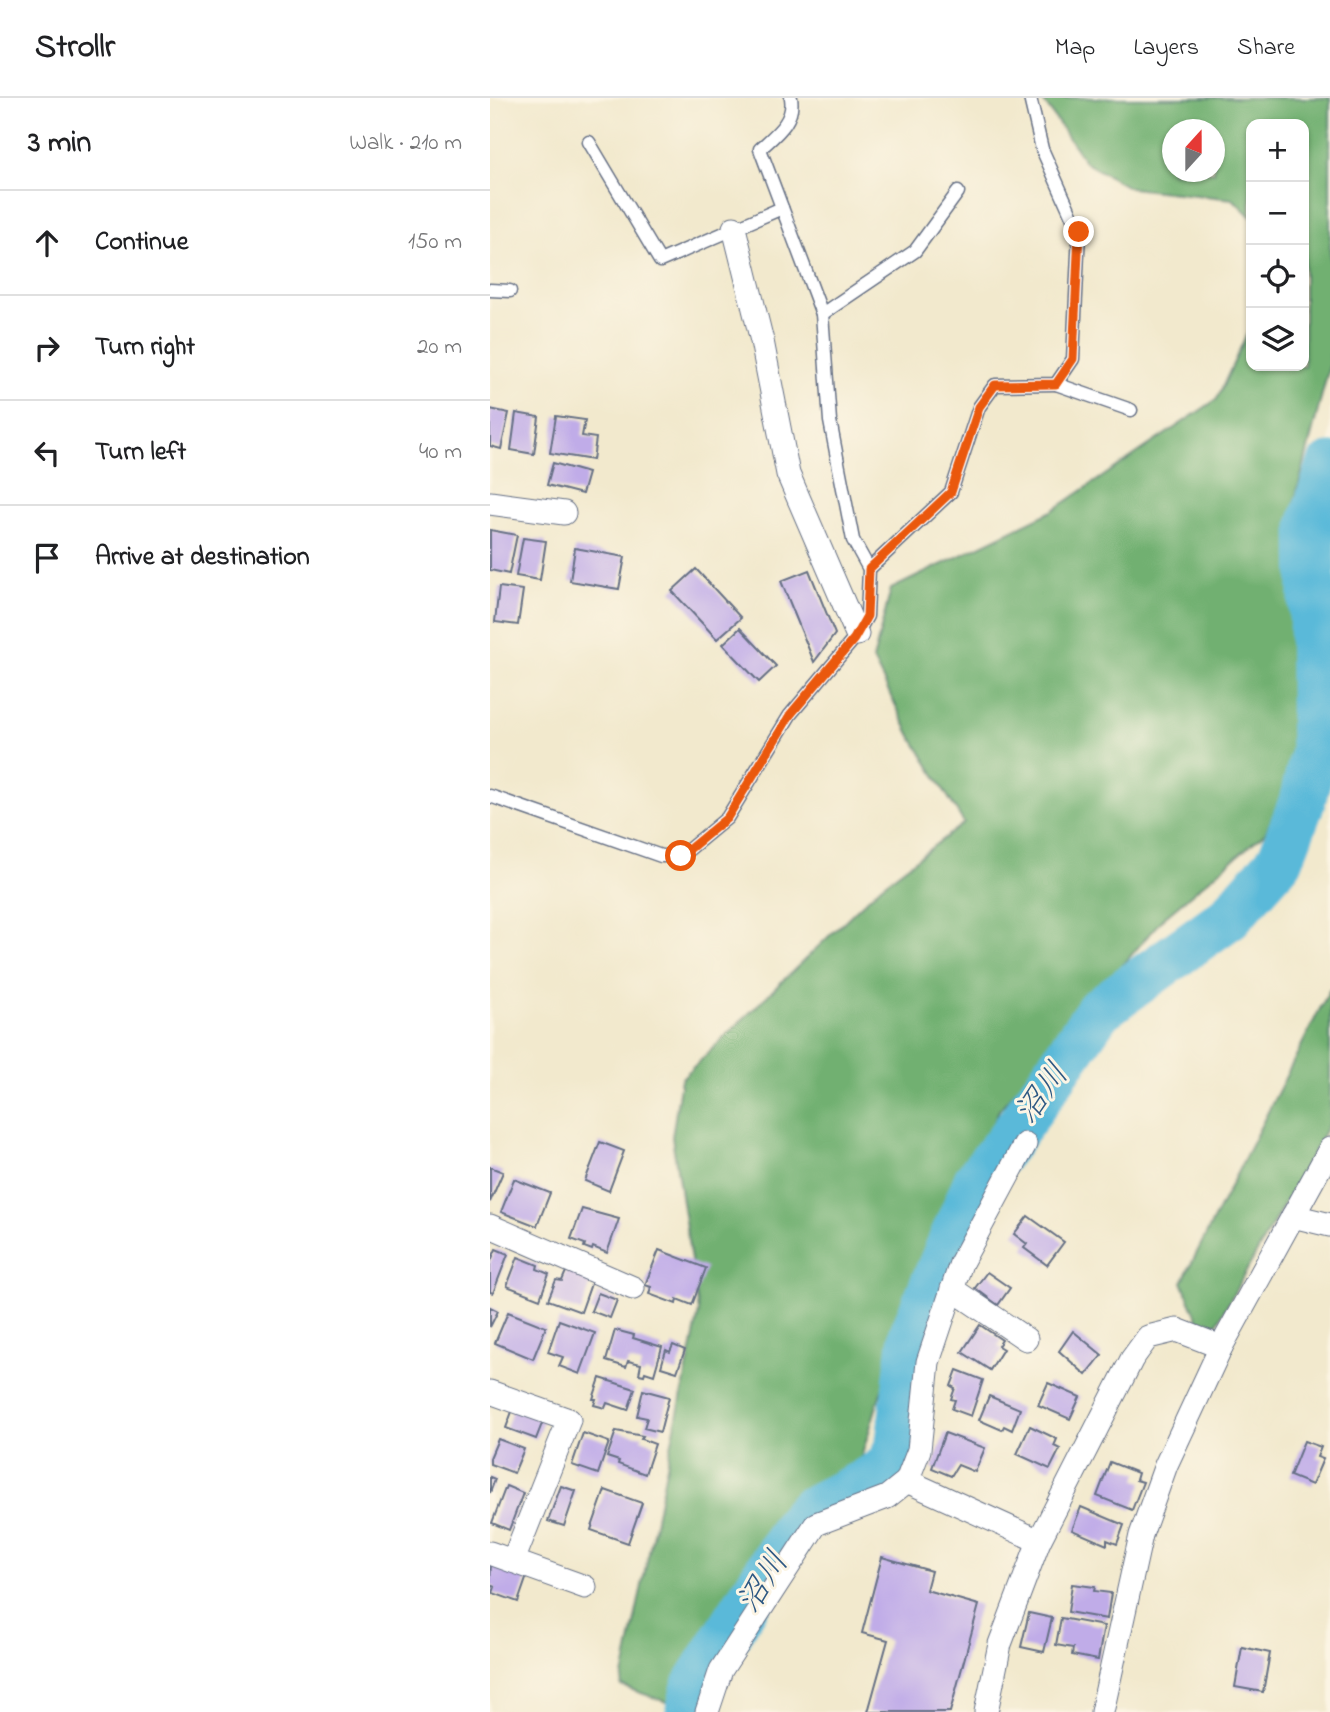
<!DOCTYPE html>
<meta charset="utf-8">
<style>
body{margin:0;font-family:"Indie Flower","Klee One",sans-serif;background:#f6f6f6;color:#202124}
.controls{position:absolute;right:21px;top:21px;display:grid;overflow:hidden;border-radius:14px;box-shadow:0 2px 5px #0004}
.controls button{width:63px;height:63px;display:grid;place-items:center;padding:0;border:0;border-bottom:2px solid #e0e0e0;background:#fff;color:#202124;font:35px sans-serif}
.compass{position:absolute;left:672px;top:21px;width:63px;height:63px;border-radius:50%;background:#fff;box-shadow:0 2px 5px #0004;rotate:21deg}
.stop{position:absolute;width:21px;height:21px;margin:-16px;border:5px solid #ea580c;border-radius:50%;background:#fff}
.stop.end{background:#ea580c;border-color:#fff;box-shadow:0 2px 7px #0008}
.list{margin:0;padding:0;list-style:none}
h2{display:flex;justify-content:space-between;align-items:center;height:91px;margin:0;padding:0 28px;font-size:30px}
h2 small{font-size:23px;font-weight:400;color:#757577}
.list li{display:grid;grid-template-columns:46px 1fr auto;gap:21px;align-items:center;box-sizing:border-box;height:105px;padding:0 28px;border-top:2px solid #e0e0e0}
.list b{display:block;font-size:26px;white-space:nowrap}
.list em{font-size:23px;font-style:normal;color:#757577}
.icon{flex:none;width:38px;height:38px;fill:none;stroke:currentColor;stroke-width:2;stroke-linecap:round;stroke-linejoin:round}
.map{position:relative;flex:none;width:840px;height:1614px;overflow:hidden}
header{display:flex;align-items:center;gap:42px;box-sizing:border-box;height:98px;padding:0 35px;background:#fff;border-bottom:2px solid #e0e0e0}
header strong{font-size:33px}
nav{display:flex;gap:38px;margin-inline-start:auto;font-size:24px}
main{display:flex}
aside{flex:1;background:#fff}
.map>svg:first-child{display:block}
.forest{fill:#71b071;stroke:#467068;stroke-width:2;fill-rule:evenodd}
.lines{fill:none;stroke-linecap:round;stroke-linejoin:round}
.river{stroke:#5ab9d9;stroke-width:47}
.building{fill:#c0ace8}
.lane-casing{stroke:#667085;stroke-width:15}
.street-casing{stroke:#667085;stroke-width:25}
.lane{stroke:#fff;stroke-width:12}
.street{stroke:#fff;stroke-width:23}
.route{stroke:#ea580c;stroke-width:9}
.labels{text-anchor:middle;stroke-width:6;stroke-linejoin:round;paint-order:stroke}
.water-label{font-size:33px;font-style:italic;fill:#2e5883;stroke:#fcf5e5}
</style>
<header>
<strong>Strollr</strong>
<nav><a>Map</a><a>Layers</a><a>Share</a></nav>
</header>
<main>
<aside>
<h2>3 min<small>Walk · 210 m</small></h2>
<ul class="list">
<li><svg class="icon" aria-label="ahead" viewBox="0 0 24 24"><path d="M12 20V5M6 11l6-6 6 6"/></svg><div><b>Continue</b></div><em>150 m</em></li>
<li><svg class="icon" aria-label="right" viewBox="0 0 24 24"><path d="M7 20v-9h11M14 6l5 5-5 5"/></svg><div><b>Turn right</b></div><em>20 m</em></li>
<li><svg class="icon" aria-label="left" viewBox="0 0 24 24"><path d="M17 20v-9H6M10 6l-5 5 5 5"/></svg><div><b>Turn left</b></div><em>40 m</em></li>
<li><svg class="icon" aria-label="arrive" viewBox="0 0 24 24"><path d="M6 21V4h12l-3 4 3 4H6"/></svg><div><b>Arrive at destination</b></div></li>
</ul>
</aside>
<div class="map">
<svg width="840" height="1614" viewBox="0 0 840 1614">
<rect width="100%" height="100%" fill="#fcf5e5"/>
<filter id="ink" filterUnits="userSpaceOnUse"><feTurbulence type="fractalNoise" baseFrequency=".0143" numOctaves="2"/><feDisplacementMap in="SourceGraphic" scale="14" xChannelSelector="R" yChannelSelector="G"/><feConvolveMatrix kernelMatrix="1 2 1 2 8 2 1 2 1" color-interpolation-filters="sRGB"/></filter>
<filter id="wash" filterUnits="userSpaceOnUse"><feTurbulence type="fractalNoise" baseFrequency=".00686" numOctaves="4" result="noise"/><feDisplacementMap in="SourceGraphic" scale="28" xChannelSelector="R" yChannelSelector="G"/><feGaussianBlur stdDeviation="1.57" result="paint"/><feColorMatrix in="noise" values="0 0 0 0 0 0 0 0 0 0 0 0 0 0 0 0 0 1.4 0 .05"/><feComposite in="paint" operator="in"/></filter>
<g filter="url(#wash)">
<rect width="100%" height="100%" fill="#f2e9cd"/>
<g class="forest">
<path d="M 551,0 L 840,0 L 840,265 L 804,406 L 840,532 L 840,586 L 776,734 L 673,820 L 509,1012 L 391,1294 L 368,1370 L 306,1427 L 230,1509 L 200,1612 L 131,1588 L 209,1214 L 182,1039 L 191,981 L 391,788 L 474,725 L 421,638 L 383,562 L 401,491 L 562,413 L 727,301 L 761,227 L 761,268 L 814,268 L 814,26 L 761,26 L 761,119 L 743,101 L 640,90 L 596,65 ZM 682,32 L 724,32 L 724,74 L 682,74 Z"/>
<polygon points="840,891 840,1024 717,1243 692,1184"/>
</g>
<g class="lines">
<polyline class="river" points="199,1614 205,1588 306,1427 318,1413 373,1385 401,1367 409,1343 422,1237 487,1082 519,1042 609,912 739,819 790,762 812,704 824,653 821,427 840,368"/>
</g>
<g id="blocks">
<g class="building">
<polygon points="0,311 19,315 11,351 0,348"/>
<polygon points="26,315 49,319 44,356 21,352"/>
<polygon points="66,318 95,322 92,338 106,340 103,362 60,355"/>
<polygon points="63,365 98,375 92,396 57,387"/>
<polygon points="0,432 27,437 19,476 0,472"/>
<polygon points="33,440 56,443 50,482 26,478"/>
<polygon points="85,450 135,459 129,491 80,483"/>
<polygon points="206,471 251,520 227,541 182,493"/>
<polygon points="319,472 345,536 324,564 291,483"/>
<polygon points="9,489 33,492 28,527 5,524"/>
<polygon points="250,530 286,568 269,584 233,546"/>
<polygon points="110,1044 134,1053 119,1093 95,1083"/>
<polygon points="0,1069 13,1074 0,1104"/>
<polygon points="24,1081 60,1095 47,1128 11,1114"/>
<polygon points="92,1111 129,1121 117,1155 103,1149 102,1152 94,1149 95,1146 81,1141"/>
<polygon points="538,1118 574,1144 557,1167 534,1150 537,1146 524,1136"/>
<polygon points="6,1151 18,1156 3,1195 0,1194 0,1165"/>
<polygon points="169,1152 216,1170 202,1207 187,1201 186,1206 159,1196 161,1189 155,1187"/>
<polygon points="28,1159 48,1167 47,1171 59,1176 50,1201 17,1188"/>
<polygon points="77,1171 103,1180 91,1214 58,1202 66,1182 72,1183"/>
<polygon points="497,1174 520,1190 508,1207 485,1190"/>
<polygon points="108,1195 127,1202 120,1220 101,1213"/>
<polygon points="0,1209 8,1213 0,1229"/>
<polygon points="18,1214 56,1229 43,1261 5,1245"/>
<polygon points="69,1222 105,1235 90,1276 69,1268 73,1259 58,1254"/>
<polygon points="490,1227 512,1242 508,1248 513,1251 500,1272 472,1254"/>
<polygon points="125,1232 144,1237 143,1240 172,1249 164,1277 155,1274 154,1277 149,1276 151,1266 138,1263 136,1269 116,1263"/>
<polygon points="583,1233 612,1257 596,1277 569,1253"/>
<polygon points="183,1247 195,1252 187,1274 171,1269 176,1252 180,1254"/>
<polygon points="467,1272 493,1282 481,1318 462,1311 465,1302 461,1301 465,1290 461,1288"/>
<polygon points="110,1280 145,1291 138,1312 117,1305 115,1310 104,1307 106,1301 103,1301"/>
<polygon points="558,1285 590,1299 580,1321 548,1307"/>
<polygon points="153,1292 179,1299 170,1334 154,1330 157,1320 147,1318"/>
<polygon points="499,1298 530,1311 522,1332 514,1328 512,1332 489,1322"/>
<polygon points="23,1311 53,1323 46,1341 16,1330"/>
<polygon points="540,1328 567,1341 564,1348 570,1351 560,1371 527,1356"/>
<polygon points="126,1333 153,1338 151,1341 165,1346 155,1376 128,1366 129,1363 117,1359"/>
<polygon points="93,1335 119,1344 108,1376 82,1367"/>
<polygon points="455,1335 495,1350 485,1374 468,1367 461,1378 442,1370"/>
<polygon points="8,1341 34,1351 24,1375 0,1366 0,1360"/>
<polygon points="814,1343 831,1349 827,1359 833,1361 822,1387 800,1378"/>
<polygon points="620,1364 648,1375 646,1382 653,1384 642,1412 607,1398"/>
<polygon points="0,1379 5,1381 0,1395"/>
<polygon points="16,1388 33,1395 19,1432 2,1425"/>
<polygon points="71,1388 86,1393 74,1428 58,1423"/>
<polygon points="115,1392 152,1405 138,1445 101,1432"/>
<polygon points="591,1409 634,1427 627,1446 617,1442 617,1447 582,1432"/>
<polygon points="392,1459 441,1473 436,1492 489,1507 460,1614 378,1614 398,1542 372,1535"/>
<polygon points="1,1465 37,1478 28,1504 3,1495 5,1489 0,1487"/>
<polygon points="582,1486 605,1489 604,1493 621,1495 617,1521 578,1514"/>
<polygon points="539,1515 562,1520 554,1554 531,1549"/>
<polygon points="571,1520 614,1528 608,1562 582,1557 583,1550 566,1547"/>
<polygon points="752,1549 780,1555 773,1594 745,1589"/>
</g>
</g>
</g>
<g filter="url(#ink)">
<use href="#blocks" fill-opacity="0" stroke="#667085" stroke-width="2"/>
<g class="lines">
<g class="lane-casing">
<g id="lane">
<polyline points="99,44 170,163 292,110"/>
<polyline points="0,192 20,193"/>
<polyline points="332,216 425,153 468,94"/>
<polyline points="566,286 641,312"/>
<polyline points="379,471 461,394 489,309 505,287 566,286 583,261 589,134 552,51 540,0"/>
<path d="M 0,698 L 171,758 L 191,758 L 237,720 L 300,617 L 364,541 L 377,518 L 379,471 L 363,442 L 340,323 L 332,216 L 270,51 C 285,37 305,23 301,0"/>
</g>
</g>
<g class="street-casing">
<g id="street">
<polyline points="244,130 272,243 298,376 367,536"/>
<polyline points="0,405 74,415"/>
<polyline points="803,1118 840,1127"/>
<polyline points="0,1128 143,1190"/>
<polyline points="462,1191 536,1241"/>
<polyline points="0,1294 79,1322 23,1463"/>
<polyline points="417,1383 549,1443 642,1261 658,1239 687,1232 731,1249"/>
<polyline points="0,1455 95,1489"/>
<polyline points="217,1614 231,1572 326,1426 397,1399 417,1383 429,1352 438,1264 471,1165 535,1046"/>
<polyline points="496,1614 510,1546 549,1443"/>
<polyline points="612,1614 651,1437 676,1367 731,1249 840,1051"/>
</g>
</g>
<use href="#lane" class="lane"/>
<use href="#street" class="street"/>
</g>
</g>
<g class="lines" filter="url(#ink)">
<polyline class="route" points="191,758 237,720 300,617 364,541 377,518 379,471 461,394 489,309 505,287 566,286 583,261 589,134"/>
</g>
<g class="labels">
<g class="water-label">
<text transform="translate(550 994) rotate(-54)" y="12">沼川</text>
<text transform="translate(271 1483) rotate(-58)" y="12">沼川</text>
</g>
</g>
</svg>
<div class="controls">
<button>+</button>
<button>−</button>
<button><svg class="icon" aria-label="locate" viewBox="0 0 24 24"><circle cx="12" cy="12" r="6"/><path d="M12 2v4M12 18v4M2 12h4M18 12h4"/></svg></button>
<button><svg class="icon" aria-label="layers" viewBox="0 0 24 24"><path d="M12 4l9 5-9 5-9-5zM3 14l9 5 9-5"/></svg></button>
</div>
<svg class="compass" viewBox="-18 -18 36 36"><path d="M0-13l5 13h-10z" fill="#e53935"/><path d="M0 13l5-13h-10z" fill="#757577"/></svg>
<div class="stop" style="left:191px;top:758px"></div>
<div class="stop end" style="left:589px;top:134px"></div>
</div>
</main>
